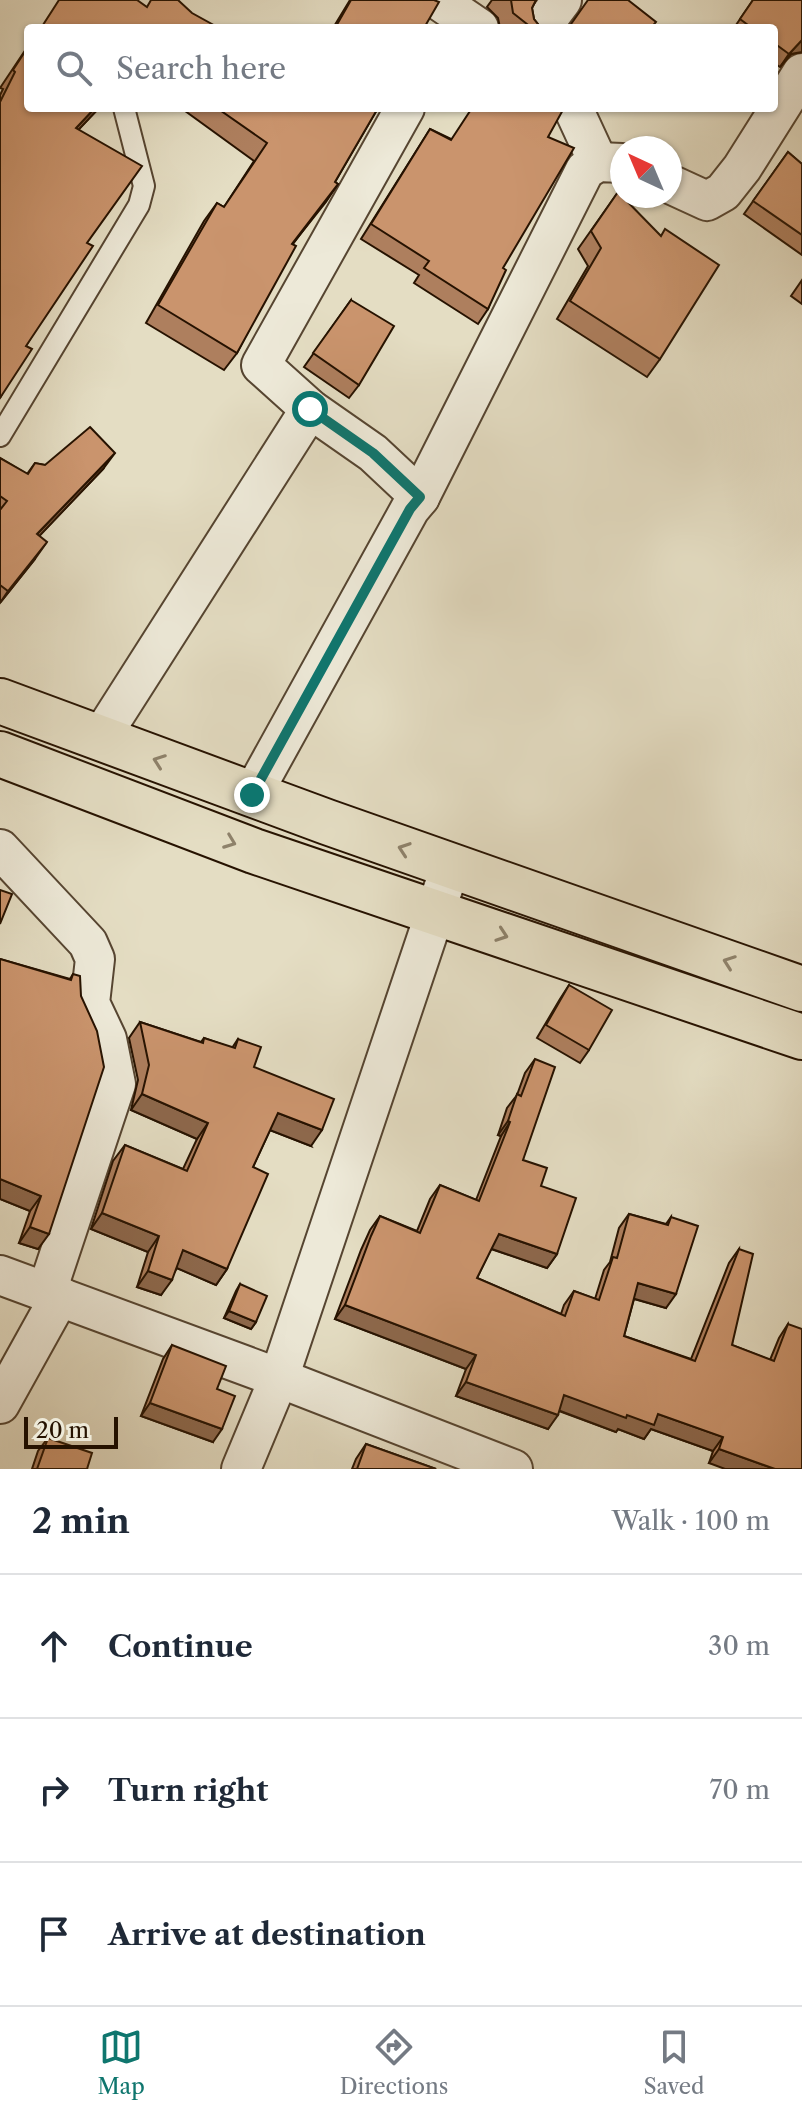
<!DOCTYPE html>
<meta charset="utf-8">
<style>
body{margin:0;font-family:"Libre Caslon Text",serif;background:#f6f6f7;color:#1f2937}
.compass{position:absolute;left:610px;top:136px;width:72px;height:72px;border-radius:50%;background:#fff;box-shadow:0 2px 6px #0004;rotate:316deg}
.scale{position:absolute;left:24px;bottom:20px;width:94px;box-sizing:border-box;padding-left:8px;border:4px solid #261200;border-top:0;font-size:22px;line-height:28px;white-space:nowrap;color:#261200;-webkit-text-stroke:6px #ede9d8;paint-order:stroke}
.stop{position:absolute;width:24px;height:24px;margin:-18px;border:6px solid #0f766e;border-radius:50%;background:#fff}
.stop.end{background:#0f766e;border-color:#fff;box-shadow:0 2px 8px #0008}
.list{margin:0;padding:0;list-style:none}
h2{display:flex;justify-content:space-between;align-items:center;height:104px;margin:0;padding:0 32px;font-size:34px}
h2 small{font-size:26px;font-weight:400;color:#747a83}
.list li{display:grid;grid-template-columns:52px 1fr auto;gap:24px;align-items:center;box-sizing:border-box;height:144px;padding:0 32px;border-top:2px solid #e0e1e3}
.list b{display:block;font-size:30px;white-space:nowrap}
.list em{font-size:26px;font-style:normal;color:#747a83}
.icon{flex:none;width:44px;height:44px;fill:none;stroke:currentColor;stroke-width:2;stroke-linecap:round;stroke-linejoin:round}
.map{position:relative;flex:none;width:802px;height:1469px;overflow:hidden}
.search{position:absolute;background:#fff;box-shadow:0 2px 6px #0004;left:24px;right:24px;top:24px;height:88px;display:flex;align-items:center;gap:20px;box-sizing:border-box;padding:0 28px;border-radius:8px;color:#747a83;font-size:30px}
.sheet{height:536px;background:#fff}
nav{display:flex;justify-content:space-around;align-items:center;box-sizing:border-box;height:112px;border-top:2px solid #e0e1e3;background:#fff;font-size:22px;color:#747a83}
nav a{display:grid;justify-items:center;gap:4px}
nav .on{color:#0f766e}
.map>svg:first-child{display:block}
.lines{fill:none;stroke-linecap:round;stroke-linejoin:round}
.lane-casing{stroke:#564531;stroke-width:24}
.street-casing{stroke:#564531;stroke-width:42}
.highway-casing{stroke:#261200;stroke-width:48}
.lane{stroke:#ede9d8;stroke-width:20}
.street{stroke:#ede9d8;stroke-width:38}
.highway{stroke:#e4ddc3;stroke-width:44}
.wall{fill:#ae7f5e;stroke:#261200;stroke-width:2}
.shaded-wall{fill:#8d684c;stroke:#261200;stroke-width:2}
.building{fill:#ca946d;stroke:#261200;stroke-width:2}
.oneway{stroke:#8e826b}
.route{stroke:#0f766e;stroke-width:10}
</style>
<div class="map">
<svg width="802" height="1469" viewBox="0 0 802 1469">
<rect width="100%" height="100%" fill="#e4ddc3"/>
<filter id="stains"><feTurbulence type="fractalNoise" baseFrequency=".0025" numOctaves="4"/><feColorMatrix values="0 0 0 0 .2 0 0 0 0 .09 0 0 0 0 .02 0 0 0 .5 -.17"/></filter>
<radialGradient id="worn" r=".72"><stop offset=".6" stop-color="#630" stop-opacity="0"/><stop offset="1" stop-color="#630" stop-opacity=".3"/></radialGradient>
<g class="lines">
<g class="lane-casing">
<polyline id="lane" points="0,436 139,205 144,186 124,108"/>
</g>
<g class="street-casing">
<g id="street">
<polyline points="438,0 479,28"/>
<polyline points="541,28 562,0"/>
<polyline points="573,108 598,162"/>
<polyline points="670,184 707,201 723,192 742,168 802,73"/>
<polyline points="420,497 585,170 598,162 622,163"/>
<polyline points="99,740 310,409"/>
<polyline points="252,795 410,509 420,497 373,453 310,409 261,365 405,108"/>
<polyline points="0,849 88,943 95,959 90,1003 107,1039 116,1084 47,1291"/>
<polyline points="0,1275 279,1378 513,1469"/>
<polyline points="0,1404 60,1296"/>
<polyline points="241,1469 279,1378 451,865"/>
</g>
</g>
<g class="highway-casing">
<g id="highway">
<polyline points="0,701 327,822 802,989"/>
<polyline points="0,754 254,851 802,1037"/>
</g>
</g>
<use href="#lane" class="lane"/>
<use href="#street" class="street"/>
<use href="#highway" class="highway"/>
</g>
<g class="wall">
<polygon points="350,0 434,0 424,28 333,28"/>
<polygon points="492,0 536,0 532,8 534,19 541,28 500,28 498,18 487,7"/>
<polygon points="753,0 802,0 802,52 791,54 780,67 774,63 774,28 734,28"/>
<polygon points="28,46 28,108 99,108 79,129 87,243 26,346 0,398 0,95 3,89 0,88"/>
<polygon points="181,108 378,108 335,182 338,184 293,244 237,353 224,370 146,323 204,221 217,203 224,207 254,161"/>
<polygon points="430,129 451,139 548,137 488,309 478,324 414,283 419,275 361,239"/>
<polygon points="788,152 802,164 802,255 744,214"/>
<polygon points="618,192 660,359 647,377 557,319 588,266 578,249"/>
<polygon points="802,280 802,304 791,296"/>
<polygon points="351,300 359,385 349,398 304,367"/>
<polygon points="0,458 27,474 35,463 45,465 103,469 39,536 35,559 0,603"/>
<polygon points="0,959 70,979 73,974 38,1249 19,1243 30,1211 0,1199"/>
<polygon points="569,985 589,1050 580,1063 537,1038 560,999"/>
<polygon points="140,1022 201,1042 204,1038 232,1048 238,1039 254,1067 311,1146 270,1130 253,1167 227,1269 216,1285 177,1268 161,1295 137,1287 148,1252 91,1229 113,1161 125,1145 183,1169 197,1139 131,1110 138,1080 129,1038"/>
<polygon points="535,1059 523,1160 541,1186 557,1254 547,1268 491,1249 477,1278 561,1314 564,1305 574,1291 595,1299 604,1270 610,1262 619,1228 629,1214 666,1224 671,1217 666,1308 634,1299 624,1336 691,1359 729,1263 739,1249 732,1345 770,1360 779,1338 788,1324 802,1469 709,1463 713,1451 651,1429 644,1439 618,1429 616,1432 559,1411 548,1429 456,1396 466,1369 335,1319 361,1250 370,1230 380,1216 417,1231 430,1199 440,1185 476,1200 501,1136 498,1135 507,1108 517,1095 525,1073"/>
<polygon points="240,1284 256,1322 251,1329 224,1318 236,1291"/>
<polygon points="172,1345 217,1389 213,1442 141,1416 163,1359"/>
<polygon points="48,1438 87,1469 32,1469 38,1451"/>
<polygon points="366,1444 436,1469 352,1469 356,1459"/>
</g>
<g class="shaded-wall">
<polygon points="802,40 802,52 791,54 780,67 789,54"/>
<polygon points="95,108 99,108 64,145 76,128"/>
<polygon points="338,184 326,202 279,261 292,244"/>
<polygon points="115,453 103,469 25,551 37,534"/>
<polygon points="47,542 35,559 0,603 8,591"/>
<polygon points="142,1094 208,1123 197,1139 131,1110"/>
<polygon points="278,1113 322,1130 311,1146 267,1129"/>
<polygon points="508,1121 510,1122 501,1136 498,1135"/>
<polygon points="0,1179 41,1196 30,1211 0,1199"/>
<polygon points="102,1213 159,1236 148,1252 91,1229"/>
<polygon points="30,1227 49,1234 38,1249 19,1243"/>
<polygon points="499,1234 557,1254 547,1268 489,1248"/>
<polygon points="183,1250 227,1269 216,1285 172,1266"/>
<polygon points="148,1271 172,1280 161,1295 137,1287"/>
<polygon points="638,1283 676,1294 666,1308 628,1297"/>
<polygon points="345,1305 476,1355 466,1369 335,1319"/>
<polygon points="229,1311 256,1322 251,1329 224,1318"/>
<polygon points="466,1382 558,1415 548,1429 456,1396"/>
<polygon points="564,1395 627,1415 658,1414 723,1437 713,1451 651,1429 644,1439 618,1429 616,1432 555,1409"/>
<polygon points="150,1403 222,1429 213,1442 141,1416"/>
<polygon points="719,1449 775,1469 725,1469 709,1463"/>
</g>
<g class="building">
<polygon points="59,0 137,0 147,7 151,0 178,0 192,13 219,28 41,28"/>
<polygon points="351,0 434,0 439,2 424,28 335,28"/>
<polygon points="511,0 536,0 532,8 534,19 541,28 532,28 513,13"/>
<polygon points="588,0 628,0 656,22 651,28 565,28 571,24"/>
<polygon points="753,0 802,0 802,40 789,54 774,43 774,28 752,28 740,19"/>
<polygon points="28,47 28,108 95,108 76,128 142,166 87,243 93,246 26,346 32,349 0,398 0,102 15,72 13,70"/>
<polygon points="217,108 378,108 335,182 338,184 292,244 296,246 237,353 158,305 217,203 224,207 267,143"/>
<polygon points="472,108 564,108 548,137 574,148 503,268 506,270 488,309 424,268 429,261 371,224 430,129 451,140"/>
<polygon points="788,152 802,164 802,235 753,201"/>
<polygon points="618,192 661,236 665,229 719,265 660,359 570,301 601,248 591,231"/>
<polygon points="351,300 394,326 359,385 313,353"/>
<polygon points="90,427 115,453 37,534 47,542 8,591 0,585 0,510 7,501 0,496 0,458 28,474 35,463 45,465"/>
<polygon points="0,890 12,894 0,924"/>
<polygon points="0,959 71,980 73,974 80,976 81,996 97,1031 104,1067 49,1234 30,1227 41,1196 0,1179"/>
<polygon points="569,985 612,1010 589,1050 546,1025"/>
<polygon points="140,1022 203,1043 204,1038 235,1048 238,1039 261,1047 254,1067 334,1099 322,1130 278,1113 253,1167 268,1174 227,1269 183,1250 172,1280 148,1271 159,1236 102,1213 125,1145 187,1171 208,1123 142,1094 149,1065"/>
<polygon points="535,1059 555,1067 523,1160 547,1168 541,1186 576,1198 557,1254 499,1234 477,1278 565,1316 574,1291 599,1300 613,1257 617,1258 629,1214 668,1225 671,1217 698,1226 676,1294 638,1283 624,1336 695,1361 739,1249 753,1254 732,1345 774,1361 788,1324 802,1329 802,1469 775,1469 719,1449 723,1437 658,1414 654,1425 627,1415 626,1418 564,1395 558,1415 466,1382 476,1355 345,1305 371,1236 380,1216 420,1233 440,1185 479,1201 510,1122 508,1121 517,1094 521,1096"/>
<polygon points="240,1284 267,1296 256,1322 229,1311"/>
<polygon points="172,1345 226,1366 217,1389 235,1396 222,1429 150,1403"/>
<polygon points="48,1438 92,1453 87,1469 37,1469"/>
<polygon points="366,1444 436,1469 357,1469"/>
</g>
<defs><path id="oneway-chevron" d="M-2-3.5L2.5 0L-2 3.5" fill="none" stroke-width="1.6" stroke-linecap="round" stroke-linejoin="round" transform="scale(2)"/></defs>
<g class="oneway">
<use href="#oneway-chevron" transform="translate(159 761) rotate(-160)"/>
<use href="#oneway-chevron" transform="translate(230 842) rotate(21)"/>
<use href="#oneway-chevron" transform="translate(404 849) rotate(-161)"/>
<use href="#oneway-chevron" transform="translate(502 935) rotate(19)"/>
<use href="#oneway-chevron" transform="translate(729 962) rotate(-160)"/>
</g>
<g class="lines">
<polyline class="route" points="252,795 410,509 420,497 373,453 310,409"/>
</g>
<rect width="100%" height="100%" filter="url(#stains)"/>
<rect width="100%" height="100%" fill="url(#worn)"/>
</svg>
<svg class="compass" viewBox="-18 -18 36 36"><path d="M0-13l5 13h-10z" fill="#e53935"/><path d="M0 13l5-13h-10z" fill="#747a83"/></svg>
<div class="scale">20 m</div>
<div class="stop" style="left:310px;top:409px"></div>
<div class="stop end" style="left:252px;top:795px"></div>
<div class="search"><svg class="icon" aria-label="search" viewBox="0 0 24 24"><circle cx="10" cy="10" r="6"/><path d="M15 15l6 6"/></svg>Search here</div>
</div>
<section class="sheet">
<h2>2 min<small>Walk · 100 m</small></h2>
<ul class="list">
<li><svg class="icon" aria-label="ahead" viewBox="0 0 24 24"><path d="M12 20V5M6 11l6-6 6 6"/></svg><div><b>Continue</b></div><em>30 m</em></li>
<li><svg class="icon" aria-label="right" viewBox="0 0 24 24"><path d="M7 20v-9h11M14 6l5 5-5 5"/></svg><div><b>Turn right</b></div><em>70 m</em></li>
<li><svg class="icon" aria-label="arrive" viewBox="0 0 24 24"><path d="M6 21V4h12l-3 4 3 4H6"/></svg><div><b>Arrive at destination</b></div></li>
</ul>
</section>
<nav>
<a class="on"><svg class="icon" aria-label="map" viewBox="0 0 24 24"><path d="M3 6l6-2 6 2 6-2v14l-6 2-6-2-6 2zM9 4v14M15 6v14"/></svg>Map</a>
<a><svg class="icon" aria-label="directions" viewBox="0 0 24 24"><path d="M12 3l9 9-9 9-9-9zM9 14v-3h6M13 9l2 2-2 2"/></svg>Directions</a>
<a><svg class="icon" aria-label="saved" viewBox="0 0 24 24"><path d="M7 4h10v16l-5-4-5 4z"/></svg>Saved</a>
</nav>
